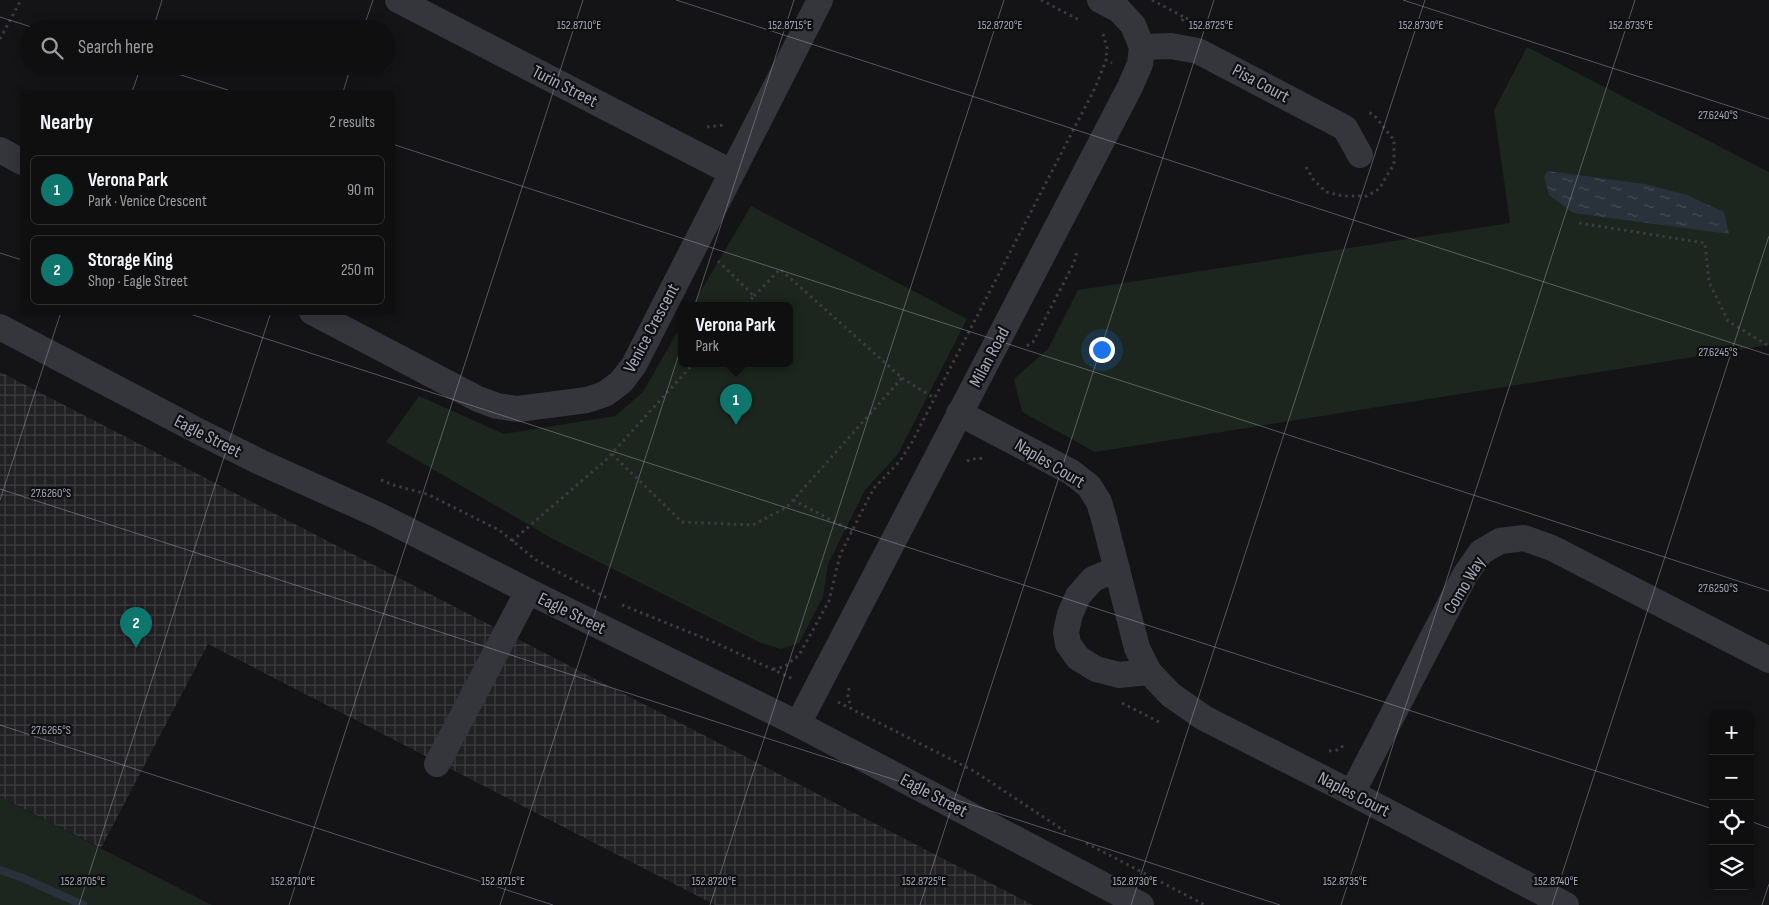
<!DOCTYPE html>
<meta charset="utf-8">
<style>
body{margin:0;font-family:"Sofia Sans Condensed",sans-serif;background:#1d1d1e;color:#f1f3f6}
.controls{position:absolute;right:15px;bottom:15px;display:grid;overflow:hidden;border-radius:8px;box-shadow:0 2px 12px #0003}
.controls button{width:45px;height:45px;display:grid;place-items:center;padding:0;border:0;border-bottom:1px solid #2f2f30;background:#0f0f10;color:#f1f3f6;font:25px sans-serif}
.you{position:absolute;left:1101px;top:349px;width:18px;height:18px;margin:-12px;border:4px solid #fff;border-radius:50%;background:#1a73e8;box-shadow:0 0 0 8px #1a73e833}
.badge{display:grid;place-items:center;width:32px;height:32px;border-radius:50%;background:#0f766e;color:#fff;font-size:16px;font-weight:700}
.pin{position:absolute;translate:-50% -41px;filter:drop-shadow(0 1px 2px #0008)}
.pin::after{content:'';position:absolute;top:26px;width:18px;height:15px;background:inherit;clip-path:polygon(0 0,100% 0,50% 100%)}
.popup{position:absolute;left:678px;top:302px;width:115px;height:65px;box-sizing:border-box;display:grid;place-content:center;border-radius:8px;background:#0f0f10;filter:drop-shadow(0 1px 4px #0005);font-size:16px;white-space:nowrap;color:#9b9c9f}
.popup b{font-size:19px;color:#f1f3f6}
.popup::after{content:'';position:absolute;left:50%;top:100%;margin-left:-10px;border:10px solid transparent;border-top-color:#0f0f10}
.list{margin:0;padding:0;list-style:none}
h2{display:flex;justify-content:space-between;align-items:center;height:65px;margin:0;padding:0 20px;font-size:21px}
h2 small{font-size:16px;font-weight:400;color:#9b9c9f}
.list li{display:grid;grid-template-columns:32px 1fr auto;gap:15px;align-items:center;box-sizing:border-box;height:70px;margin:0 10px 10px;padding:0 10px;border:1px solid #2f2f30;border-radius:8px}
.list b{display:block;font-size:19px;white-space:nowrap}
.list p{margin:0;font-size:16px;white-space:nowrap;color:#9b9c9f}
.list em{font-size:16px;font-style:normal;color:#9b9c9f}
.icon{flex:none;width:28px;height:28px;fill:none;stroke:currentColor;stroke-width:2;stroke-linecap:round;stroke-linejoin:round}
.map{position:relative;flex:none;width:1769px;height:905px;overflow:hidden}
.search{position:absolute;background:#0f0f10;box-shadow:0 2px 12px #0003;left:20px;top:20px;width:375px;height:55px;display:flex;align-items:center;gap:12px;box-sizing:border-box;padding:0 18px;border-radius:28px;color:#9b9c9f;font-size:19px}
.panel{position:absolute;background:#0f0f10;box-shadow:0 2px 12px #0003;left:20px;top:90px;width:375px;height:225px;border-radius:8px}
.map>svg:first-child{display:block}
.industrial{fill:url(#industrial-grid)}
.green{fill:#1c251e}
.water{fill:url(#water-ripples)}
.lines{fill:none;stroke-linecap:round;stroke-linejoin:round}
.stream{stroke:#29313b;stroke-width:8}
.path{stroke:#3b3c43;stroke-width:3;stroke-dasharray:2.5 4;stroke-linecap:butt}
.minor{stroke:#35353c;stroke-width:26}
.ticks{fill:none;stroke:#a5a8b8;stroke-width:1;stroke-opacity:0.45}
.labels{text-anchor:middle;stroke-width:4.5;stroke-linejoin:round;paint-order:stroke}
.street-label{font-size:18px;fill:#a5a8b8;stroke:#0f0f11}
.ticks-label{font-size:12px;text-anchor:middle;fill:#a5a8b8;stroke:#0f0f11;stroke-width:4.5;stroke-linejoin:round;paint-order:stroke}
</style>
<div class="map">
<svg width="1769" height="905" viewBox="0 0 1769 905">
<defs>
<pattern id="industrial-grid" width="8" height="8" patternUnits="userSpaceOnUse" patternTransform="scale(1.25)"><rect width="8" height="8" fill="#212023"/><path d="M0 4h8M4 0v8" fill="none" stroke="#3e3e41"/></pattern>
<pattern id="water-ripples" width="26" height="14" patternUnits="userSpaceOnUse" patternTransform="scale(1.25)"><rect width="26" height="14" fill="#29313b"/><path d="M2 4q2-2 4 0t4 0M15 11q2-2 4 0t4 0" fill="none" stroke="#454c55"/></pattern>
</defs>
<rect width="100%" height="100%" fill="#141416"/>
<polygon class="industrial" points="0,372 1033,905 715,905 208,644 101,848 0,797"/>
<g class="green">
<polygon points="1527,47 1769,172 1769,345 1095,452 1022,412 1014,379 1048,349 1078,290 1510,223 1494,110"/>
<polygon points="751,206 967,319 898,454 865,490 828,564 823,597 799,643 781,649 761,643 553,539 386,442 419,396 504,434 615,416 643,392 682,324 682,364 790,364 790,306 692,306"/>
<polygon points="0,797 212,905 0,905"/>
</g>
<polygon class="water" points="1548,171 1645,184 1687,195 1724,212 1729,234 1573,213 1549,195 1544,176"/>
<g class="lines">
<polyline class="stream" points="0,870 23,878 83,905"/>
<g class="path">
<polyline points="1041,0 1081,21"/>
<polyline points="1152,0 1184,17"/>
<polyline points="1182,21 1184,17 1192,21"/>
<polyline points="1103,34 1107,48 1106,60"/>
<polyline points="0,39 21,0"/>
<polyline points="707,127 725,125"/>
<polyline points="1306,167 1313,179 1326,192 1343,196 1367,196 1379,189 1394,164 1394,140 1374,115 1366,111"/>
<polyline points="1579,223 1705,243 1709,282 1728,321 1769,346"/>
<polyline points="718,261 754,296 745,306"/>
<polyline points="1027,346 1033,342 1074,263 1077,251"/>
<polyline points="902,378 934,398"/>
<polyline points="612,454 682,522 753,525 787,507 902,378 780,269 754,296"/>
<polyline points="967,461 972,459 985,458"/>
<polyline points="381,480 393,485 427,494 499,530 536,560 607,598"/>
<polyline points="793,500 852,531"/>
<polyline points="512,541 606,460 693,364"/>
<polyline points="622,605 716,643 793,679"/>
<polyline points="773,669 784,667 799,655 829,601 840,555 869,497 875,487 900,461 912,442 1096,86 1106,60 1112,63"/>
<polyline points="849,688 848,696 851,708"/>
<polyline points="838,702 974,771 1069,834"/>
<polyline points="1122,703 1161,723"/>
<polyline points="1329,751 1337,750 1346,744"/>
<polyline points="1086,843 1205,905"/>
</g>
<g class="minor">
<polyline points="398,0 731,172"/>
<polyline points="1142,47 1171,46 1198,51 1345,128 1360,155"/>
<polyline points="0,150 22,162"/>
<polyline points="312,312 478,399 497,406 518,409 587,400 605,394 621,382 634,365 820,0"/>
<polyline points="0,327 196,430 260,462 378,515 528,591 798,724 1141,905"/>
<polyline points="959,413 1071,472 1089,486 1099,502 1104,519 1137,648 1149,672 1171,695 1204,718 1352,793 1566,905"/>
<polyline points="1117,569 1093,579 1078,596 1070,614 1066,632 1068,644 1078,658 1096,669 1119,675 1149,672"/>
<polyline points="798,724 1130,87 1140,64 1142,47 1133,25 1119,10 1100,0"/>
<polyline points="437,764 528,591"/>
<polyline points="1352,793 1465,575 1481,552 1500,541 1524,538 1552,548 1769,660"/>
</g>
</g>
<path class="ticks" d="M 676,0 L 1769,355M 1403,0 L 1769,119M 0,17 L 38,29M 153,29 L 162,0M 363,29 L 373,0M 153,66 L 234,92M 132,92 L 141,66M 343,92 L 351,66M 392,144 L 1769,591M 0,253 L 22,260M 184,312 L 1713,809M 0,489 L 1280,905M 0,500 L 61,312M 0,725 L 553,905M 1750,821 L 1769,828M 79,905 L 271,312M 289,905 L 583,0M 500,905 L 794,0M 710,905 L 1004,0M 920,905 L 1214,0M 1131,905 L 1425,0M 1341,905 L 1635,0M 1552,905 L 1769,236M 1762,905 L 1769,884"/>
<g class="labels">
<g class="street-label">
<text transform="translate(1261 83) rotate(28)" y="6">Pisa Court</text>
<text transform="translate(565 86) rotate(27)" y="6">Turin Street</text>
<text transform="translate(651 328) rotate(-62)" y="6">Venice Crescent</text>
<text transform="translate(989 357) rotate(-62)" y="6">Milan Road</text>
<text transform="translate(208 436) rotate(27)" y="6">Eagle Street</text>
<text transform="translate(1050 463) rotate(31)" y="6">Naples Court</text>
<text transform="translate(1464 585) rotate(-59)" y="6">Como Way</text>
<text transform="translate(572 613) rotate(26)" y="6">Eagle Street</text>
<text transform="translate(1354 794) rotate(27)" y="6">Naples Court</text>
<text transform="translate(934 795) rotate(28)" y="6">Eagle Street</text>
</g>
</g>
<g class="ticks-label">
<text x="579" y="29">152.8710°E</text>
<text x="790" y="29">152.8715°E</text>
<text x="1000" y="29">152.8720°E</text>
<text x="1211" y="29">152.8725°E</text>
<text x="1421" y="29">152.8730°E</text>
<text x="1631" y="29">152.8735°E</text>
<text x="1718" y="119">27.6240°S</text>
<text x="1718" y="356">27.6245°S</text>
<text x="51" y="497">27.6260°S</text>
<text x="1718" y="592">27.6250°S</text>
<text x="51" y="734">27.6265°S</text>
<text x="83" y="885">152.8705°E</text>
<text x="293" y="885">152.8710°E</text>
<text x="503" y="885">152.8715°E</text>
<text x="714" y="885">152.8720°E</text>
<text x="924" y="885">152.8725°E</text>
<text x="1135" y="885">152.8730°E</text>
<text x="1345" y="885">152.8735°E</text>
<text x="1556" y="885">152.8740°E</text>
</g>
</svg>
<div class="controls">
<button>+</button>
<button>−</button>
<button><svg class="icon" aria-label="locate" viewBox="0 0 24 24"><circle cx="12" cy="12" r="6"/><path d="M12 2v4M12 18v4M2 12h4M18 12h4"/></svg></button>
<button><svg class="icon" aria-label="layers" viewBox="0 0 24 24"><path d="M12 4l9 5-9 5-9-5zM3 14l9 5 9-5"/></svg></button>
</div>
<div class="you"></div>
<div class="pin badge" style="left:736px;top:425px">1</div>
<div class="popup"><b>Verona Park</b>Park</div>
<div class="pin badge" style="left:136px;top:648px">2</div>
<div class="search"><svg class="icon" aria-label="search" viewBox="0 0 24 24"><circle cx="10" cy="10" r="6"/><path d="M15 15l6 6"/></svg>Search here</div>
<section class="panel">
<h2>Nearby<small>2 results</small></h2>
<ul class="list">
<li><span class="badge">1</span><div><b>Verona Park</b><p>Park · Venice Crescent</p></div><em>90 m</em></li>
<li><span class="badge">2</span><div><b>Storage King</b><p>Shop · Eagle Street</p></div><em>250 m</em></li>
</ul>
</section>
</div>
